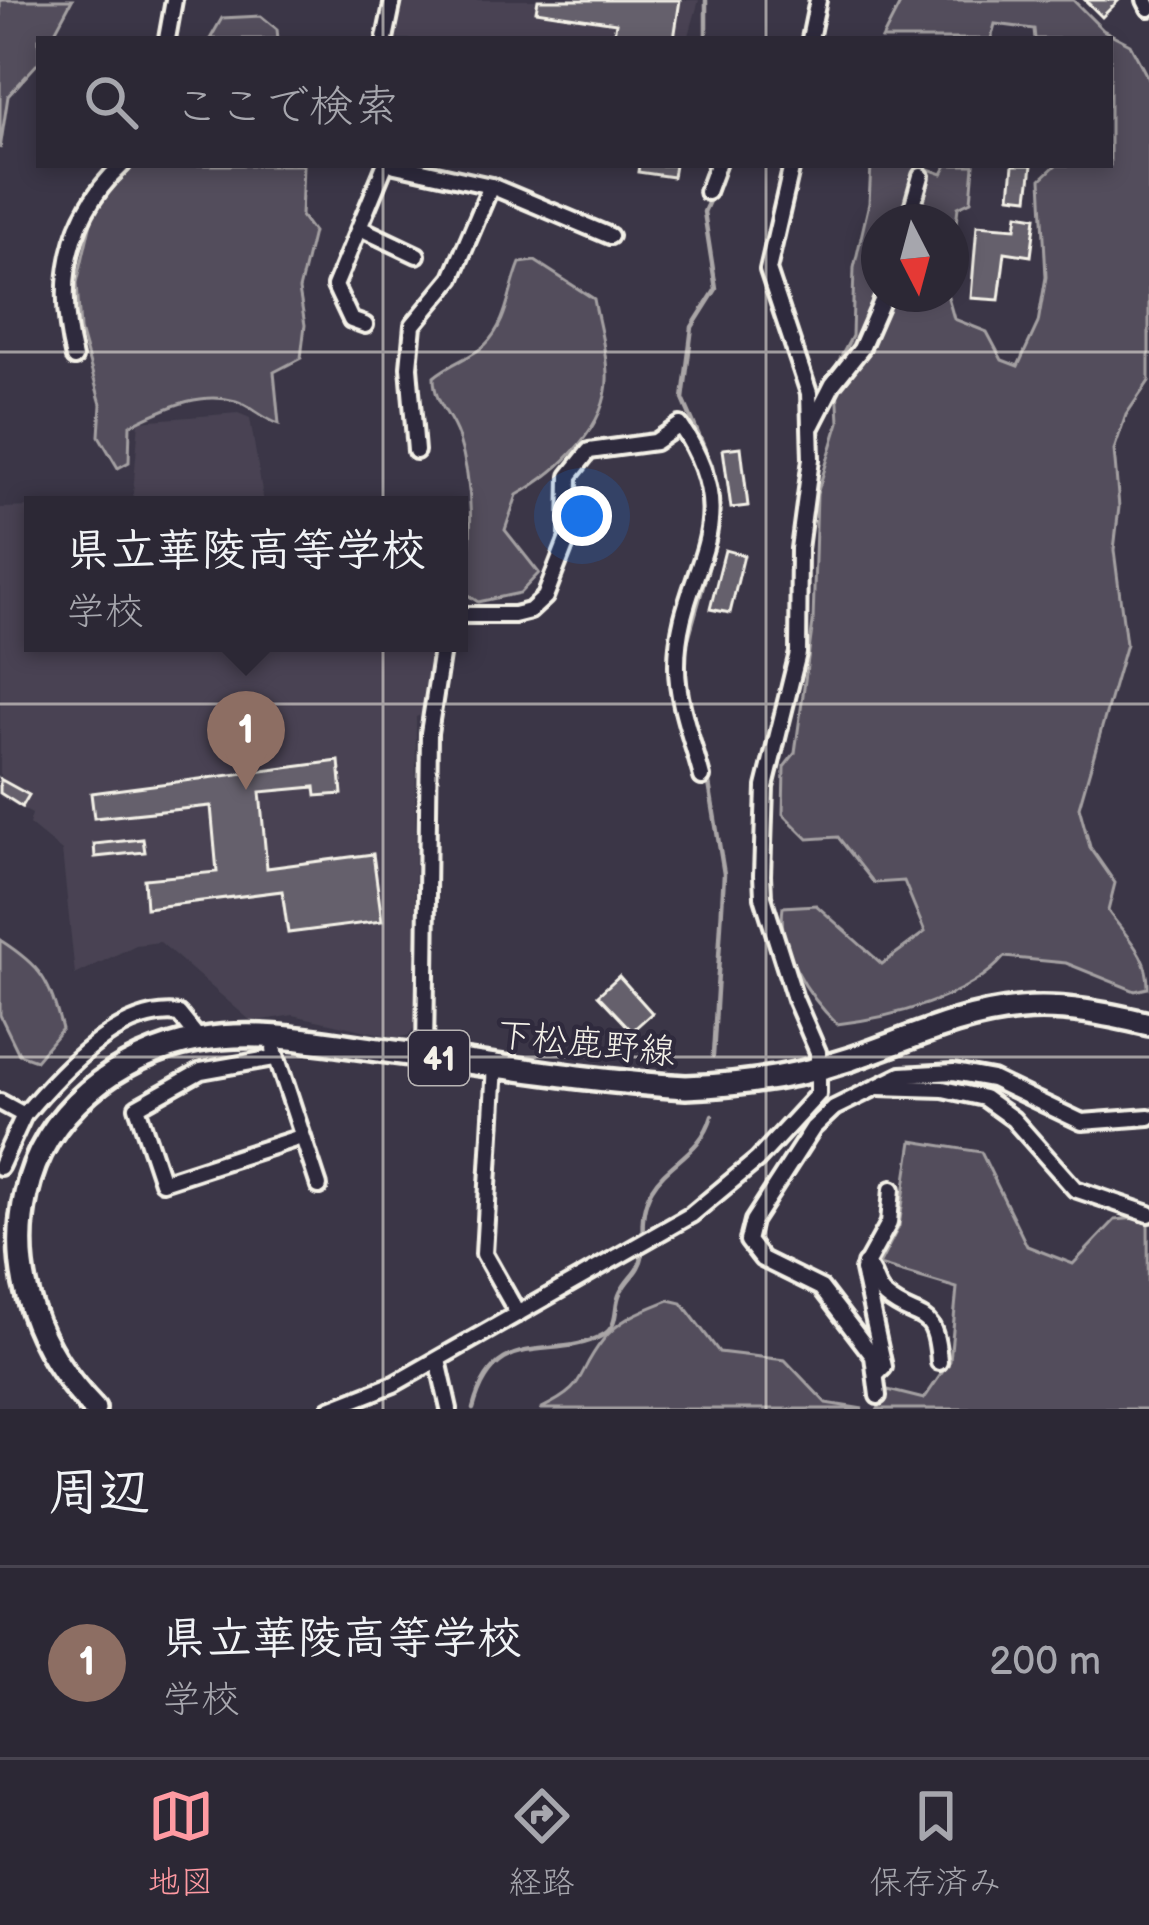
<!DOCTYPE html>
<html lang="ja">
<meta charset="utf-8">
<style>
body{margin:0;font-family:"Balsamiq Sans","Klee One",sans-serif;background:#34303d;color:#f1f3f6}
.compass{position:absolute;left:861px;top:204px;width:108px;height:108px;border-radius:50%;background:#2c2835;box-shadow:0 6px 18px #0003;rotate:174deg}
.you{position:absolute;left:582px;top:516px;width:42px;height:42px;margin:-30px;border:9px solid #fff;border-radius:50%;background:#1a73e8;box-shadow:0 0 0 18px #1a73e833}
.badge{display:grid;place-items:center;width:78px;height:78px;border-radius:50%;background:#ff9aa2;color:#fff;font-size:39px;font-weight:700}
.pin{position:absolute;translate:-50% -99px;filter:drop-shadow(0 3px 6px #0008)}
.pin::after{content:'';position:absolute;top:63px;width:42px;height:36px;background:inherit;clip-path:polygon(0 0,100% 0,50% 100%)}
.popup{position:absolute;left:24px;top:496px;width:444px;height:156px;box-sizing:border-box;display:grid;place-content:center;border-radius:0px;background:#2c2835;filter:drop-shadow(0 3px 9px #0005);font-size:39px;white-space:nowrap;color:#a6a6ad}
.popup b{font-size:45px;color:#f1f3f6}
.popup::after{content:'';position:absolute;left:50%;top:100%;margin-left:-24px;border:24px solid transparent;border-top-color:#2c2835}
.list{margin:0;padding:0;list-style:none}
h2{display:flex;justify-content:space-between;align-items:center;height:156px;margin:0;padding:0 48px;font-size:51px}
h2 small{font-size:39px;font-weight:400;color:#a6a6ad}
.list li{display:grid;grid-template-columns:78px 1fr auto;gap:36px;align-items:center;box-sizing:border-box;height:192px;padding:0 48px;border-top:3px solid #484450}
.list b{display:block;font-size:45px;white-space:nowrap}
.list p{margin:0;font-size:39px;white-space:nowrap;color:#a6a6ad}
.list em{font-size:39px;font-style:normal;color:#a6a6ad}
.icon{flex:none;width:66px;height:66px;fill:none;stroke:currentColor;stroke-width:2;stroke-linecap:round;stroke-linejoin:round}
.map{position:relative;flex:none;width:1149px;height:1409px;overflow:hidden}
.search{position:absolute;background:#2c2835;box-shadow:0 6px 18px #0003;left:36px;right:36px;top:36px;height:132px;display:flex;align-items:center;gap:30px;box-sizing:border-box;padding:0 42px;border-radius:0px;color:#a6a6ad;font-size:45px}
.sheet{height:348px;background:#2c2835}
nav{display:flex;justify-content:space-around;align-items:center;box-sizing:border-box;height:168px;border-top:3px solid #484450;background:#2c2835;font-size:33px;color:#a6a6ad}
nav a{display:grid;justify-items:center;gap:6px}
nav .on{color:#ff9aa2}
.map>svg:first-child{display:block}
.built{fill:#484352}
.green{fill:#534e5c;stroke:#a4a0a2;stroke-width:3}
.lines{fill:none;stroke-linecap:round;stroke-linejoin:round}
.stream{stroke:#aaa6a7;stroke-width:4.5}
.building{fill:#65616c;stroke:#f4f1e8;stroke-width:3}
.minor-casing{stroke:#f4f1e8;stroke-width:22}
.primary-casing{stroke:#f4f1e8;stroke-width:30}
.minor{stroke:#2f2a3d;stroke-width:14}
.primary{stroke:#2f2a3d;stroke-width:21}
.grid{fill:none;stroke:#f4f1e8;stroke-width:3;stroke-opacity:0.55}
.labels{text-anchor:middle;stroke-width:9;stroke-linejoin:round;paint-order:stroke}
.shield{fill:#2f2a3d;stroke:#b9b5b5;stroke-width:3}
.shield-label{font-size:33px;font-weight:bold;fill:#f4f1e8}
.street-label{font-size:36px;fill:#f4f1e8;stroke:#2f2a3d}
</style>
<div class="map">
<svg width="1149" height="1409" viewBox="0 0 1149 1409">
<rect width="100%" height="100%" fill="#3b3647"/>
<filter id="ink" filterUnits="userSpaceOnUse"><feTurbulence type="fractalNoise" baseFrequency=".00833" numOctaves="2"/><feDisplacementMap in="SourceGraphic" scale="24" xChannelSelector="R" yChannelSelector="G"/><feConvolveMatrix kernelMatrix="1 2 1 2 8 2 1 2 1" color-interpolation-filters="sRGB"/></filter>
<g filter="url(#ink)">
<g class="built">
<polygon points="399,0 699,0 688,39 390,39"/>
<polygon points="238,413 250,418 264,503 322,505 132,505 139,421"/>
<polygon points="33,507 33,643 437,643 426,713 416,717 415,1026 409,1035 399,1038 293,1015 252,1022 160,942 136,945 75,975 62,851 29,824 32,814 0,797 0,508"/>
</g>
<g class="green">
<polygon points="0,0 72,0 51,39 39,39 39,62 8,96 0,149"/>
<path d="M 902,0 L 1073,0 L 1103,30 L 1130,44 L 1149,80 L 1149,381 L 1126,415 L 1114,450 L 1119,507 L 1114,550 L 1126,644 L 1079,807 L 1090,847 L 1115,883 L 1108,911 C 1126,937 1149,955 1148,988 L 1135,991 L 1066,963 L 1004,957 C 970,998 889,1018 837,1024 C 808,996 777,949 783,907 L 816,905 L 882,964 L 925,932 L 904,881 L 874,883 L 838,837 L 808,839 L 783,814 L 784,767 L 795,753 L 813,622 L 817,494 L 839,422 L 836,366 L 852,336 L 854,268 L 869,203 L 871,165 L 917,165 L 942,174 L 947,165 L 974,165 L 971,201 L 958,207 L 951,264 L 951,222 L 879,222 L 879,294 L 947,294 L 954,319 L 987,332 L 1002,360 L 1018,366 L 1038,323 L 1046,277 L 1041,179 L 1056,165 L 1110,165 L 1110,39 L 1035,39 L 1034,29 L 995,24 L 991,39 L 882,39 Z"/>
<polygon points="261,16 277,29 278,39 210,39 222,18"/>
<path d="M 130,165 L 303,165 L 301,216 L 313,232 L 299,290 L 305,325 L 301,358 L 274,372 L 279,424 C 263,419 250,405 236,401 C 198,390 163,410 130,425 L 129,462 L 118,468 L 99,436 L 101,404 L 80,330 L 77,283 L 93,213 Z"/>
<path d="M 535,261 L 594,299 C 598,322 606,348 607,373 C 610,426 558,472 517,495 L 505,530 L 539,573 L 520,593 L 478,602 L 465,593 C 472,540 475,488 458,436 C 450,412 434,404 434,377 C 450,363 471,358 485,345 C 508,322 508,292 520,263 Z"/>
<path d="M 0,940 C 42,967 49,980 62,1029 L 36,1060 L 19,1054 L 0,1015 Z"/>
<polygon points="912,1141 981,1152 1027,1246 1073,1264 1115,1220 1148,1217 1149,1409 878,1409 888,1390 924,1399 950,1361 957,1288 879,1265 899,1226"/>
<path d="M 669,1300 L 682,1303 L 719,1352 L 785,1360 L 826,1403 L 863,1409 L 540,1409 C 590,1385 573,1378 603,1340 C 620,1318 644,1310 669,1300 Z"/>
</g>
<g class="lines">
<g class="stream">
<polyline points="706,0 706,39"/>
<polyline points="718,182 725,165"/>
<polyline points="685,649 716,540 718,515 712,466 683,399 692,327 716,289 704,212 713,192"/>
<polyline points="688,702 704,760"/>
<polyline points="708,777 724,874 713,1056"/>
<path d="M 643,1237 C 637,1163 697,1169 712,1115"/>
<path d="M 473,1409 C 495,1324 553,1363 603,1335 C 620,1325 613,1307 620,1293 C 628,1276 639,1274 643,1253"/>
</g>
</g>
<g class="building">
<polygon points="538,0 680,0 674,39 613,39 616,23 536,11"/>
<polygon points="1085,0 1119,0 1102,17"/>
<polygon points="639,165 675,165 673,177 638,172"/>
<polygon points="1013,165 1032,165 1028,198 1010,196"/>
<polygon points="1018,214 1036,217 1031,256 1005,252 999,300 971,298 977,225 1016,228"/>
<polygon points="741,447 748,506 731,508 723,449"/>
<polygon points="725,550 744,555 730,613 710,609"/>
<polygon points="339,761 342,794 316,796 315,787 260,792 267,868 373,854 382,921 288,933 282,891 146,908 144,879 217,872 211,806 94,818 91,793"/>
<polygon points="0,779 29,795 22,807 0,793"/>
<polygon points="143,839 145,852 95,857 94,844"/>
<polygon points="619,976 652,1013 632,1031 598,995"/>
</g>
<g class="lines">
<g class="minor-casing">
<g id="minor">
<polyline points="1145,0 1149,8"/>
<polyline points="167,39 174,0"/>
<polyline points="385,39 393,0"/>
<polyline points="810,39 818,0"/>
<polyline points="395,165 491,186 610,236"/>
<polyline points="707,192 717,165"/>
<polyline points="908,222 921,176"/>
<polyline points="360,228 417,255"/>
<polyline points="365,325 351,320 335,286 385,165"/>
<path d="M 74,358 C 56,285 66,217 122,165"/>
<polyline points="812,425 833,384 861,349 885,294"/>
<polyline points="416,451 409,367 413,325 452,278 491,186"/>
<path d="M 459,615 L 514,615 L 530,611 L 545,597 L 568,538 L 569,476 L 589,451 L 655,442 L 680,425 C 751,530 676,569 677,667 C 677,703 693,742 702,777"/>
<polyline points="274,1049 319,1186"/>
<polyline points="425,1056 429,733 443,643"/>
<polyline points="274,1058 201,1071 137,1107 162,1182 301,1137"/>
<polyline points="495,1065 484,1254 518,1314"/>
<polyline points="878,1087 943,1089 984,1098 1013,1119 1075,1189 1149,1214"/>
<polyline points="0,1102 24,1115 0,1167"/>
<path d="M 24,1115 C 59,1073 120,1006 179,1014 L 199,1039"/>
<path d="M 865,1264 C 876,1273 874,1287 885,1296 C 919,1325 935,1303 939,1362"/>
<polyline points="438,1360 449,1409"/>
<polyline points="876,1375 884,1367 863,1270 889,1223 892,1189"/>
<polyline points="878,1396 873,1356 821,1288 762,1259 748,1241 753,1221 813,1128 834,1108 901,1075 954,1072 992,1079 1082,1122 1149,1117"/>
<polyline points="330,1409 394,1384 691,1215 757,1160 818,1094 818,1052 795,999 763,897 762,875 765,787 798,653 799,549 811,459 809,393 768,270 792,165"/>
</g>
</g>
<g class="primary-casing">
<path id="primary" d="M 94,1409 C 37,1350 8,1275 26,1194 C 43,1112 119,1054 198,1040 C 258,1029 321,1042 379,1050 C 481,1063 584,1081 686,1087 C 742,1085 797,1077 851,1059 C 907,1040 960,1014 1020,1009 C 1063,1005 1107,1014 1149,1024"/>
</g>
<use href="#minor" class="minor"/>
<use href="#primary" class="primary"/>
</g>
</g>
<path class="grid" d="M 383,0 L 383,39M 766,0 L 766,39M 383,165 L 383,1409M 766,165 L 766,1409M 0,352 L 1149,352M 0,704 L 1149,704M 0,1057 L 1149,1057"/>
<g class="labels">
<rect class="shield" x="409" y="1031" width="60" height="54" rx="9"/>
<g class="shield-label">
<text x="439" y="1070">41</text>
</g>
<g class="street-label">
<text transform="translate(586 1042) rotate(6)" y="13">下松鹿野線</text>
</g>
</g>
</svg>
<svg class="compass" viewBox="-18 -18 36 36"><path d="M0-13l5 13h-10z" fill="#e53935"/><path d="M0 13l5-13h-10z" fill="#a6a6ad"/></svg>
<div class="you"></div>
<div class="pin badge" style="left:246px;top:790px;background:#8d6e63">1</div>
<div class="popup"><b>県立華陵高等学校</b>学校</div>
<div class="search"><svg class="icon" aria-label="search" viewBox="0 0 24 24"><circle cx="10" cy="10" r="6"/><path d="M15 15l6 6"/></svg>ここで検索</div>
</div>
<section class="sheet">
<h2>周辺<small></small></h2>
<ul class="list">
<li><span class="badge" style="background:#8d6e63">1</span><div><b>県立華陵高等学校</b><p>学校</p></div><em>200 m</em></li>
</ul>
</section>
<nav>
<a class="on"><svg class="icon" aria-label="map" viewBox="0 0 24 24"><path d="M3 6l6-2 6 2 6-2v14l-6 2-6-2-6 2zM9 4v14M15 6v14"/></svg>地図</a>
<a><svg class="icon" aria-label="directions" viewBox="0 0 24 24"><path d="M12 3l9 9-9 9-9-9zM9 14v-3h6M13 9l2 2-2 2"/></svg>経路</a>
<a><svg class="icon" aria-label="saved" viewBox="0 0 24 24"><path d="M7 4h10v16l-5-4-5 4z"/></svg>保存済み</a>
</nav>
